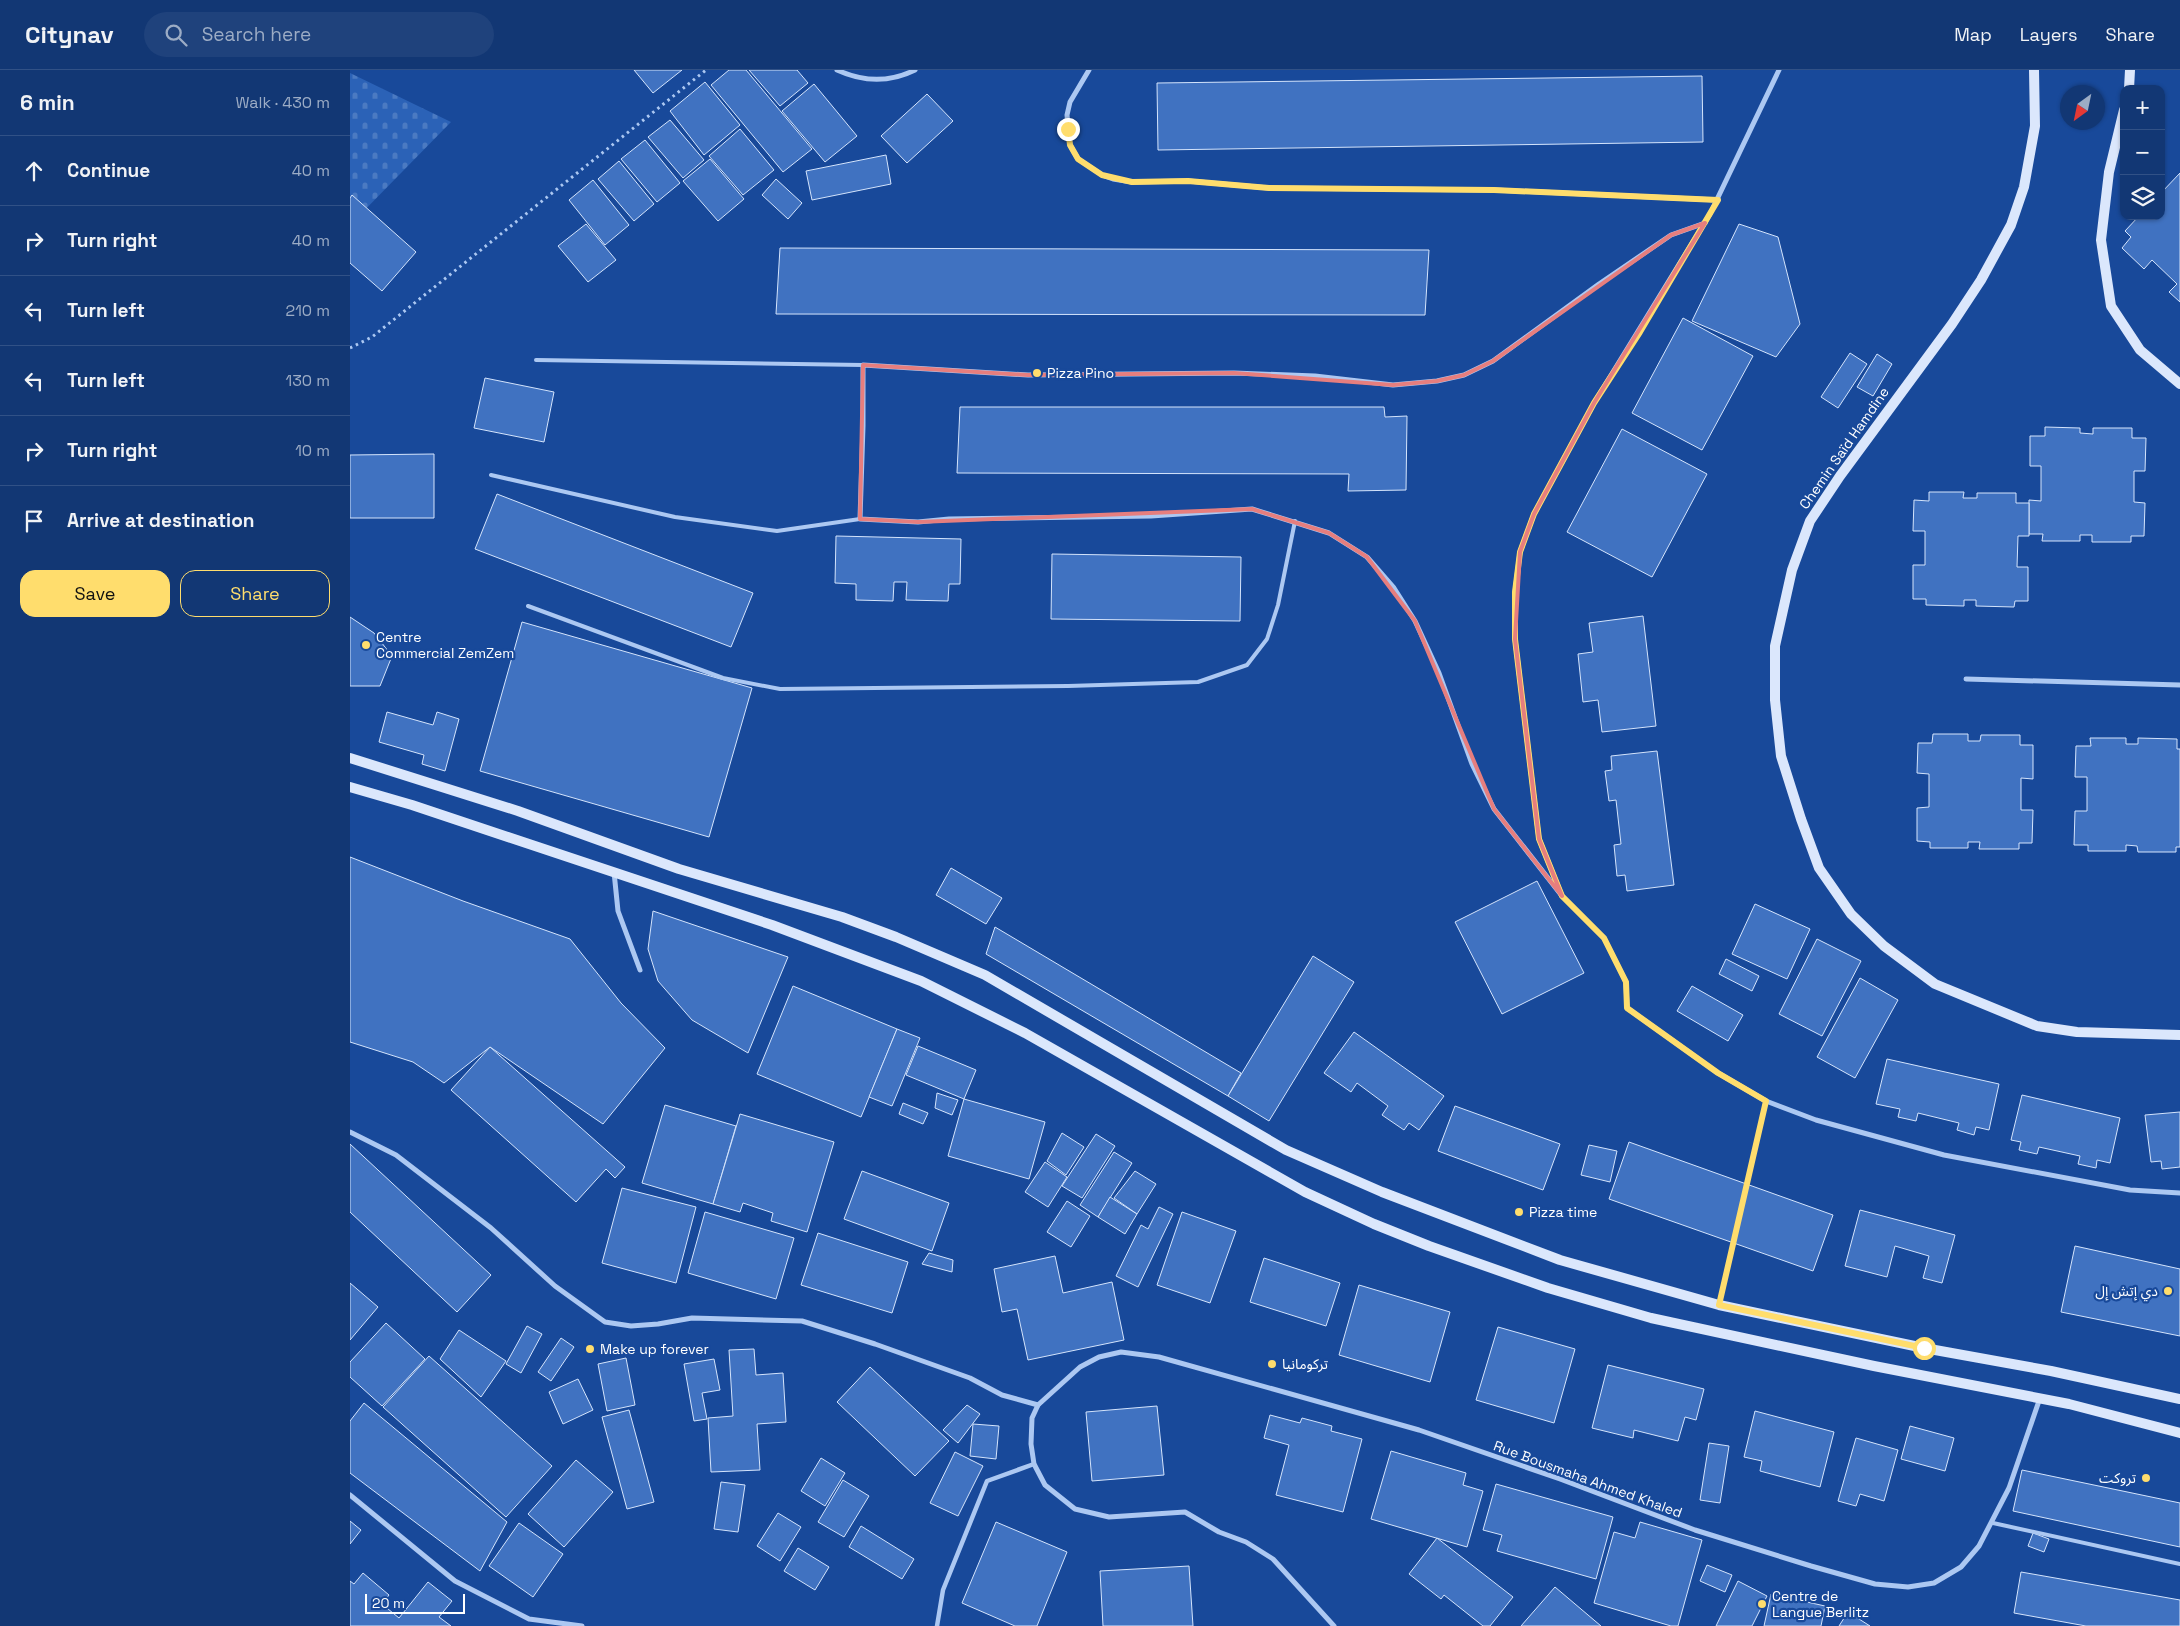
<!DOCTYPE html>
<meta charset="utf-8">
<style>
body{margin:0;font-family:"Space Grotesk","Noto Sans Arabic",sans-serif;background:#1f427c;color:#f1f3f6}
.controls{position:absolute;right:15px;top:15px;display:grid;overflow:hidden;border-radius:10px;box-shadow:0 1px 4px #0004}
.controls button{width:45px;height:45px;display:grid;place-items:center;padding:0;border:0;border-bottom:1px solid #315186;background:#123774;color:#f1f3f6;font:25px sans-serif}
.compass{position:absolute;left:1710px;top:15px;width:45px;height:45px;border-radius:50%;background:#123774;box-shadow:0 1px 4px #0004;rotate:213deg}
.scale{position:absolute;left:15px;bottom:12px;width:100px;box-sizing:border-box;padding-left:5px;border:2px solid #fff;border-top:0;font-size:14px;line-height:18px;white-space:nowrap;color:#fff;-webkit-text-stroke:4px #18499a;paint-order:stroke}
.stop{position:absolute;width:15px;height:15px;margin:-11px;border:4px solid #ffdd6d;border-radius:50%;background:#fff}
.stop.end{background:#ffdd6d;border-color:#fff;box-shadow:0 1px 5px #0008}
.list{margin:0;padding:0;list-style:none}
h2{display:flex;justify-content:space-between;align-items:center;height:65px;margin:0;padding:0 20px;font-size:21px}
h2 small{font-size:16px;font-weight:400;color:#9cacc5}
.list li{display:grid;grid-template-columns:32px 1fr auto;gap:15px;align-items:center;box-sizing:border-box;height:70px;padding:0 20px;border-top:1px solid #315186}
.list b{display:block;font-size:19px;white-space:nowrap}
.list em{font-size:16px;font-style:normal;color:#9cacc5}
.actions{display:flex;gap:10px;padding:15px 20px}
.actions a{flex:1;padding:11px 0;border:1px solid #ffdd6d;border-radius:15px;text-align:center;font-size:18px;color:#ffdd6d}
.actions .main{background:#ffdd6d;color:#111}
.icon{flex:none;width:28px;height:28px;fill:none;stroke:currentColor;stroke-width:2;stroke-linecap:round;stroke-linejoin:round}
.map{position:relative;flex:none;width:1830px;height:1556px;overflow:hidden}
header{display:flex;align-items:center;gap:30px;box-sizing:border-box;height:70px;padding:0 25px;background:#123774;border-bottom:1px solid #315186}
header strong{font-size:24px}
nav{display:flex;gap:28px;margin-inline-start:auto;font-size:18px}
.search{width:350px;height:45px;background:#1f427c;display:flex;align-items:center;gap:12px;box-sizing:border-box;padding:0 18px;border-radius:28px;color:#9cacc5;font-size:19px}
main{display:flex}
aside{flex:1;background:#123774}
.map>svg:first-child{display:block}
.cemetery{fill:url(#cemetery-stones)}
.building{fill:#4072c1;stroke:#d4e4fc}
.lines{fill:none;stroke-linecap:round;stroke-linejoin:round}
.path{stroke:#acc8f2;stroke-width:3;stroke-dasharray:2.5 4;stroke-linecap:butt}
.service{stroke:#acc8f2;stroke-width:4}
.pedestrian{stroke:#acc8f2;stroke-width:4.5}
.minor{stroke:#acc8f2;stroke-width:5}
.secondary{stroke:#dbe7fc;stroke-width:10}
.route{stroke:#ffdd6d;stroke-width:6}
.marked{fill:none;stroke:#e67e7e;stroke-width:4;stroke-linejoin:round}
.poi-dot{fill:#ffdd6d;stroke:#18499a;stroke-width:2}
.labels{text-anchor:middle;stroke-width:4.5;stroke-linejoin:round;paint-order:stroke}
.poi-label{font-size:14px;fill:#fff;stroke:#18499a;text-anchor:start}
.street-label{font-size:14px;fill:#fff;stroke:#18499a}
</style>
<header>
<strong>Citynav</strong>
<div class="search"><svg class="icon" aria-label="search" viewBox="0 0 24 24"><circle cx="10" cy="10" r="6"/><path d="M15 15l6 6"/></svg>Search here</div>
<nav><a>Map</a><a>Layers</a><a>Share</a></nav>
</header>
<main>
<aside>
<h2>6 min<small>Walk · 430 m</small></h2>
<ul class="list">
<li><svg class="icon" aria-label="ahead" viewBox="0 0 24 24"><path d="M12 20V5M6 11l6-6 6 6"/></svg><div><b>Continue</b></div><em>40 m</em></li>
<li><svg class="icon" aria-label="right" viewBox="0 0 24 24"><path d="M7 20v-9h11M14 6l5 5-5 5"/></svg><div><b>Turn right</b></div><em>40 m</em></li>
<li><svg class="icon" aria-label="left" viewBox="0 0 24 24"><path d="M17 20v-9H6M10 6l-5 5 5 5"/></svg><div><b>Turn left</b></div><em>210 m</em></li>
<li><svg class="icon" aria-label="left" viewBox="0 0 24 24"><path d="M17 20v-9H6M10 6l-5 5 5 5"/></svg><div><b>Turn left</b></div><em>130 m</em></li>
<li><svg class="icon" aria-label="right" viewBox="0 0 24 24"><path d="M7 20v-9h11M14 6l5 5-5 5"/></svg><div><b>Turn right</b></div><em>10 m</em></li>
<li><svg class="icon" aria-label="arrive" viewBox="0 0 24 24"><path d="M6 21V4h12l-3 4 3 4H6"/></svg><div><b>Arrive at destination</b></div></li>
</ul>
<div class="actions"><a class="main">Save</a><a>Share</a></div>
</aside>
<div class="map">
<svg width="1830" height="1556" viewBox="0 0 1830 1556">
<defs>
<pattern id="cemetery-stones" width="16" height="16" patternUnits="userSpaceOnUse" patternTransform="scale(1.25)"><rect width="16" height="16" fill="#2b62b7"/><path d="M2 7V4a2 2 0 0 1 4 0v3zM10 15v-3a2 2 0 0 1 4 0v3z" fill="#4b7ac2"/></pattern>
</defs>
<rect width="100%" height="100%" fill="#18499a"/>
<polygon class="cemetery" points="0,3 101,52 0,155"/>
<g class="building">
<polygon points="284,0 332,0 303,23"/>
<polygon points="379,0 396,0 462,79 433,102 361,15"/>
<polygon points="399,0 447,0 458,13 430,36"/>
<polygon points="1352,6 1353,72 808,80 807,13"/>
<polygon points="355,12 390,55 354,85 320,41"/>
<polygon points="464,14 507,66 475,92 432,41"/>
<polygon points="577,24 603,51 557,93 531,66"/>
<polygon points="320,50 354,90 333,108 298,67"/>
<polygon points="390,59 424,100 393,125 359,86"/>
<polygon points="295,70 330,113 307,132 271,89"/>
<polygon points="536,85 541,114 462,130 456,101"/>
<polygon points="360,89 394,129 368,151 333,111"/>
<polygon points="269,91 304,134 284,151 248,109"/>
<polygon points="1830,103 1830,232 1819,222 1827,214 1802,190 1794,199 1772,178 1781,167 1775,161 1789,146 1811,146 1811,123"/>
<polygon points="426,109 452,133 438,149 412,125"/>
<polygon points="243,110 279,155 255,175 219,130"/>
<polygon points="2,125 66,182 32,221 0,193 0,128"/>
<polygon points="236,154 266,190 238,212 208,176"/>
<polygon points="1389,154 1428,167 1450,254 1426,287 1342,251"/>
<polygon points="430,178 1079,180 1075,245 426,244"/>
<polygon points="1333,248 1403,286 1352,380 1282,343"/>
<polygon points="1500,283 1517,294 1488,338 1471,327"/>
<polygon points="1527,284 1542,294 1523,326 1507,317"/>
<polygon points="135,308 204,322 194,372 124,358"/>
<polygon points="610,337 1034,337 1035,347 1057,346 1056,420 998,421 999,404 607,403"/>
<polygon points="1695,357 1730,358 1730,363 1743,364 1743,358 1782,358 1782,368 1796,368 1795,401 1784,401 1784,432 1795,433 1794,466 1781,466 1781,472 1742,472 1742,465 1730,465 1730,471 1692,471 1693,464 1679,464 1679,430 1691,431 1691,396 1680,396 1680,366 1695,366"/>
<polygon points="1272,359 1357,404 1302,507 1217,462"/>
<polygon points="84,384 84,448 0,448 0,385"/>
<polygon points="1579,422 1614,422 1613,428 1627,428 1627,423 1666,423 1666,433 1679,433 1679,466 1668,466 1667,497 1678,497 1678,531 1665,531 1664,537 1626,536 1626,530 1614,530 1614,536 1576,535 1576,529 1563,529 1563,495 1575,495 1575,461 1563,461 1564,430 1579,431"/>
<polygon points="147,424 403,523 381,577 125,479"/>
<polygon points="486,466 611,469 610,514 599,514 598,531 556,530 557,512 544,512 543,531 506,530 506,514 485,513"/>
<polygon points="702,484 891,487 890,551 701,549"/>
<polygon points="1293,546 1306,656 1252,662 1248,630 1233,632 1228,584 1243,582 1239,553"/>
<polygon points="0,547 24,563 42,586 30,616 0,616"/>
<polygon points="172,552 402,618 359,767 130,701"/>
<polygon points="37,642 83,655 87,642 109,649 95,701 72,694 74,685 29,672"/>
<polygon points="1583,664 1618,664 1618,671 1630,671 1631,665 1670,665 1670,675 1683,675 1683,709 1671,708 1671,740 1683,740 1682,773 1669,773 1669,779 1629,779 1630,772 1618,772 1618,778 1580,778 1580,772 1567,771 1567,738 1579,737 1579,704 1567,703 1568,673 1582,673"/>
<polygon points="1740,668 1776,668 1776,674 1788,674 1788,668 1827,669 1827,679 1830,679 1830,777 1826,777 1826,782 1788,782 1787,776 1776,775 1776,781 1738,781 1738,775 1724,775 1725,741 1737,741 1737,707 1725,707 1726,676 1741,676"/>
<polygon points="1307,681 1324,815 1277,821 1275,805 1267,806 1264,775 1271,774 1266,730 1259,731 1255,701 1262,700 1261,686"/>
<polygon points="0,787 113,831 220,869 271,933 315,978 253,1054 140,977 94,1013 63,992 0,972"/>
<polygon points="601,798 652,828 636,854 586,825"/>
<polygon points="1187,811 1234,903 1152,944 1105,852"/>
<polygon points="1405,834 1460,859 1437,909 1382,884"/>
<polygon points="303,841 438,887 398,983 342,950 308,911 298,879"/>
<polygon points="645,857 891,1003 878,1026 636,884"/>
<polygon points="1467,869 1511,891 1472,966 1429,944"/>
<polygon points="963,886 1004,912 919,1051 878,1026"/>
<polygon points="1376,889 1409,906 1402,921 1369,904"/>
<polygon points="1510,908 1548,930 1505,1008 1467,987"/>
<polygon points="443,916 547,959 511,1047 407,1004"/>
<polygon points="1342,916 1393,945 1378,971 1327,941"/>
<polygon points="547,959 570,968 542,1036 519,1027"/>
<polygon points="1004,962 1094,1026 1069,1060 1059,1053 1054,1060 1032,1045 1038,1036 1007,1013 1001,1022 974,1003"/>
<polygon points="568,976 626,1000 614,1029 556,1005"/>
<polygon points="140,977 275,1097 265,1108 256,1099 226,1132 101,1020"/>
<polygon points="1537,989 1649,1014 1639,1060 1626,1057 1624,1065 1607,1060 1609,1053 1568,1043 1566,1051 1548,1047 1550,1039 1526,1034"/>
<polygon points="587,1023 608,1030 602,1045 585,1038"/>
<polygon points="1672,1025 1770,1048 1760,1093 1747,1090 1746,1098 1728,1094 1730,1086 1689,1077 1687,1084 1669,1080 1671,1072 1661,1070"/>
<polygon points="614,1029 695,1052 679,1109 598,1086"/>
<polygon points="553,1033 578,1043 573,1054 549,1044"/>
<polygon points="315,1035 386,1056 363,1134 292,1113"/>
<polygon points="1105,1036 1210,1074 1193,1120 1088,1081"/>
<polygon points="1830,1042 1830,1097 1812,1099 1811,1091 1801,1092 1795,1045"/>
<polygon points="390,1044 484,1072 457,1162 421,1151 423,1143 393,1133 390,1142 363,1134"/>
<polygon points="712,1063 734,1077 716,1105 697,1091"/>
<polygon points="746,1064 765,1076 732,1128 712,1116"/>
<polygon points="1279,1072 1483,1145 1463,1201 1259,1129"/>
<polygon points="0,1074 141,1205 107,1242 0,1142"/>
<polygon points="1239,1075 1267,1081 1260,1112 1231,1105"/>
<polygon points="764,1082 782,1093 748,1147 730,1135"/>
<polygon points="695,1092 717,1107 698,1137 675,1122"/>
<polygon points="512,1101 599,1133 582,1181 494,1149"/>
<polygon points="785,1101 806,1114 787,1144 764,1128"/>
<polygon points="272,1118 346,1137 326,1213 252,1193"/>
<polygon points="760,1127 787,1144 775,1164 748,1147"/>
<polygon points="717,1131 740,1146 721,1177 697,1162"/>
<polygon points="809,1137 823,1144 788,1217 766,1206 791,1155 798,1159"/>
<polygon points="1510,1140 1605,1165 1592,1213 1573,1208 1579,1186 1545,1176 1537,1207 1495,1196"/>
<polygon points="355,1142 444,1168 426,1229 338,1203"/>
<polygon points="832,1142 886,1161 860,1233 807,1215"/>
<polygon points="468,1163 558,1192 542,1243 451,1215"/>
<polygon points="1725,1176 1830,1199 1830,1266 1711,1242"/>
<polygon points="579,1183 603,1190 602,1202 572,1194"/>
<polygon points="705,1186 713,1223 762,1212 774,1270 678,1290 667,1239 652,1242 644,1199"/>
<polygon points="914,1188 990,1213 976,1256 900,1232"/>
<polygon points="0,1213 28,1237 0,1270"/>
<polygon points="1009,1215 1100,1242 1080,1312 989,1285"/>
<polygon points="36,1253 75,1289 32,1336 0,1307 0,1292"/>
<polygon points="177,1256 192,1264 171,1303 156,1294"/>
<polygon points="1148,1257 1225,1279 1204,1353 1126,1330"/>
<polygon points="109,1260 156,1291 131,1327 90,1289"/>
<polygon points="211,1268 224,1277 201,1311 188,1302"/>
<polygon points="404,1279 406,1305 433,1303 436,1352 407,1354 410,1400 361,1402 358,1348 383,1346 379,1280"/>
<polygon points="79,1286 202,1396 156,1447 33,1337"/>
<polygon points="276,1288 285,1335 257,1341 248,1294"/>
<polygon points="364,1289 370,1320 352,1323 357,1349 344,1351 334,1294"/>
<polygon points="1258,1295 1354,1319 1346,1350 1335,1347 1328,1371 1284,1360 1283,1368 1242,1358"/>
<polygon points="520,1297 599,1371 565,1406 487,1332"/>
<polygon points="228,1309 243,1340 213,1354 199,1322"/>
<polygon points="14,1333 157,1452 130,1501 0,1403 0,1351"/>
<polygon points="617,1335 630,1344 608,1373 593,1360"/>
<polygon points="807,1336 814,1405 742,1411 736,1342"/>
<polygon points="279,1340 304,1432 277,1439 252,1347"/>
<polygon points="1405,1341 1484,1362 1470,1417 1410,1401 1412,1391 1394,1387"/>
<polygon points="920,1345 950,1353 952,1348 982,1356 981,1361 1012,1369 993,1442 926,1425 939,1375 914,1368"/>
<polygon points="623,1354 649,1356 646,1389 620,1386"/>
<polygon points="1560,1356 1604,1368 1595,1401 1551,1389"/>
<polygon points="1506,1368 1548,1380 1534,1431 1510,1424 1506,1436 1488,1431"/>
<polygon points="1359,1373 1379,1376 1370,1433 1350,1430"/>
<polygon points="1041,1381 1116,1403 1113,1415 1133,1421 1117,1477 1021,1449"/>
<polygon points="605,1382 633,1396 608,1446 580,1433"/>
<polygon points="471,1388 495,1403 475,1436 451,1421"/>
<polygon points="226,1390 263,1422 214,1477 178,1444"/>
<polygon points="1672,1400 1830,1433 1830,1477 1663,1441"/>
<polygon points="493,1410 519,1426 494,1467 468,1452"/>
<polygon points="371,1412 395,1415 388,1462 364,1459"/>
<polygon points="1146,1414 1263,1447 1246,1509 1147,1481 1152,1465 1133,1460"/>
<polygon points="428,1443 451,1457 430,1491 407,1476"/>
<polygon points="0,1451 11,1460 0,1474"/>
<polygon points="646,1452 717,1482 687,1556 665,1556 612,1533"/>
<polygon points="1290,1452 1352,1470 1328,1556 1321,1556 1244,1533 1264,1462 1285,1468"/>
<polygon points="169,1453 213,1484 183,1527 139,1496"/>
<polygon points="511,1456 564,1489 552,1509 499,1477"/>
<polygon points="1683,1463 1699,1469 1694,1482 1678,1476"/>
<polygon points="1087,1468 1163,1527 1140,1556 1133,1556 1094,1525 1091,1529 1059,1504"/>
<polygon points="448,1478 479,1497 465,1520 434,1501"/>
<polygon points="1357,1495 1382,1505 1375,1522 1350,1511"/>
<polygon points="839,1496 843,1556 753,1556 750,1501"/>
<polygon points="1671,1502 1830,1530 1830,1556 1736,1556 1664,1543"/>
<polygon points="13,1503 39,1525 32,1534 49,1548 78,1512 102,1531 89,1547 101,1556 0,1556 0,1511 4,1514"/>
<polygon points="1388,1511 1417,1526 1402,1556 1366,1556"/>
<polygon points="1205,1517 1251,1556 1171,1556"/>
<polygon points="1421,1524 1475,1536 1471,1556 1414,1556"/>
<polygon points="1498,1542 1520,1556 1489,1556"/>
</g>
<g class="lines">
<g class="path">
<polyline points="0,278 22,267 356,0"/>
<polyline points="1374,1213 1411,1051"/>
</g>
<g class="service">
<polyline points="186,290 513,295"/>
<polyline points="141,405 325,447 427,461 510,449"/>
<polyline points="178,536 373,608 430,619 718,616 848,612 897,595 917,569 928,535 945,451"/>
<polyline points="1643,1453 1830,1494"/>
</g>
<polyline class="pedestrian" points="587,1556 593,1520 637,1411 684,1394"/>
<g class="minor">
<path d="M 487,0 C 513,12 539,13 565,0"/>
<polyline points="739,0 720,32 717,45 720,75 728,89 752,105 763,109 782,112 838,111 919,118 1144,120 1368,130"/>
<polyline points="1429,0 1360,144 1244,333 1184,444 1170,482 1165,522 1165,569 1189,769 1212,826 1254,868 1276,912 1277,938 1368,1003 1416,1031 1466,1050 1594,1085 1780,1120 1830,1123"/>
<polyline points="1616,609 1830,615"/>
<polyline points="264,802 268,841 290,900"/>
<polyline points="1212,826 1144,739 1122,694 1089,603 1065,551 1044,518 1017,487 979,463 902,439 801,446 599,449 568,452 510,449 513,356 513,295 678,305 884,303 965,306 1043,315 1087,311 1114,305 1143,291 1249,214 1321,165 1355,153"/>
<polyline points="0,1062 46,1085 141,1158 205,1216 255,1252 281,1256 308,1254 342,1248 452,1251 525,1274 620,1308 652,1325 688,1335"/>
<polyline points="0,1425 105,1511 179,1549 232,1556"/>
<polyline points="984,1556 923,1489 896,1472 869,1462 835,1442 759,1447 725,1439 695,1415 684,1394 681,1374 682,1348 688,1335 730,1297 749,1287 771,1282 809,1287 1069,1360 1210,1409 1345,1460 1461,1496 1525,1514 1558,1517 1584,1513 1611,1497 1629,1476 1659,1418 1690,1328"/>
</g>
<g class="secondary">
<polyline points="1684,0 1685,56 1674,117 1661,155 1631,210 1602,254 1490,406 1460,451 1442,500 1425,576 1425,630 1431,686 1451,749 1469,798 1501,844 1534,876 1585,914 1687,956 1727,962 1830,965"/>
<polyline points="1779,19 1780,0"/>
<polyline points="1774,40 1759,102 1751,170 1761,236 1790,280 1830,314"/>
<polyline points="0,688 168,741 329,799 492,847 546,867 635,905 936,1080 1032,1122 1210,1190 1369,1235 1574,1278 1701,1301 1830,1329"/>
<polyline points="0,717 62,735 422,855 571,911 675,963 955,1122 1024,1154 1079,1176 1198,1218 1301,1248 1524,1296 1719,1334 1830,1363"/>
</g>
</g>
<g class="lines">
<polyline class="route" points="718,59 720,75 728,89 752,105 782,112 838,111 919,118 1144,120 1368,130 1290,262 1244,333 1184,444 1170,482 1165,522 1165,569 1189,769 1212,826 1254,868 1276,912 1277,938 1368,1003 1416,1031 1369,1235 1574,1278"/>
</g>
<path class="marked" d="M 1355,153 L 1244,333 L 1184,444 L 1170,482 L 1165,569 L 1189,769 L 1212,826 L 1144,739 L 1065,551 L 1017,487 L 979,463 L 902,439 L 568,452 L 510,449 L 513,295 L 678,305 L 884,303 L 1043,315 L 1087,311 L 1114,305 L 1143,291 L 1321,165 Z"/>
<g class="poi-dot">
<circle cx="687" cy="303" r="5"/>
<circle cx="16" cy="575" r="5"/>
<circle cx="1169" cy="1142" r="5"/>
<circle cx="1818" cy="1221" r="5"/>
<circle cx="240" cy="1279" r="5"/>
<circle cx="922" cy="1294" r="5"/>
<circle cx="1796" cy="1408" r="5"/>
<circle cx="1412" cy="1534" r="5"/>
</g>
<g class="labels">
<g class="poi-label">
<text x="697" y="308">Pizza Pino</text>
<text x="26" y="572">Centre<tspan x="26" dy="16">Commercial ZemZem</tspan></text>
<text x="1179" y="1147">Pizza time</text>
<text x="1808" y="1226" text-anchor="end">دي إتش إل</text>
<text x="250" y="1284">Make up forever</text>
<text x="932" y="1299">تركومانيا</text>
<text x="1786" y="1413" text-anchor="end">تروكت</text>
<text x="1422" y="1531">Centre de<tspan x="1422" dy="16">Langue Berlitz</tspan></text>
</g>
<g class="street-label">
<text transform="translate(1494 378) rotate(-55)" y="5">Chemin Saïd Hamdine</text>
<text transform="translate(1238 1409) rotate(20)" y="5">Rue Bousmaha Ahmed Khaled</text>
</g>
</g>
</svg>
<div class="controls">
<button>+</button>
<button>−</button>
<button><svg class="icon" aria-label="layers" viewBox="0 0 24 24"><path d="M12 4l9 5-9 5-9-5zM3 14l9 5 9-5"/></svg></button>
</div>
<svg class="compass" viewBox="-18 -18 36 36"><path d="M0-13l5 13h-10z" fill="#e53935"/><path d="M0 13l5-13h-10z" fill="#9cacc5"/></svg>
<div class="scale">20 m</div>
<div class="stop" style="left:1574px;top:1278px"></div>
<div class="stop end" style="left:718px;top:59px"></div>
</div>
</main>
